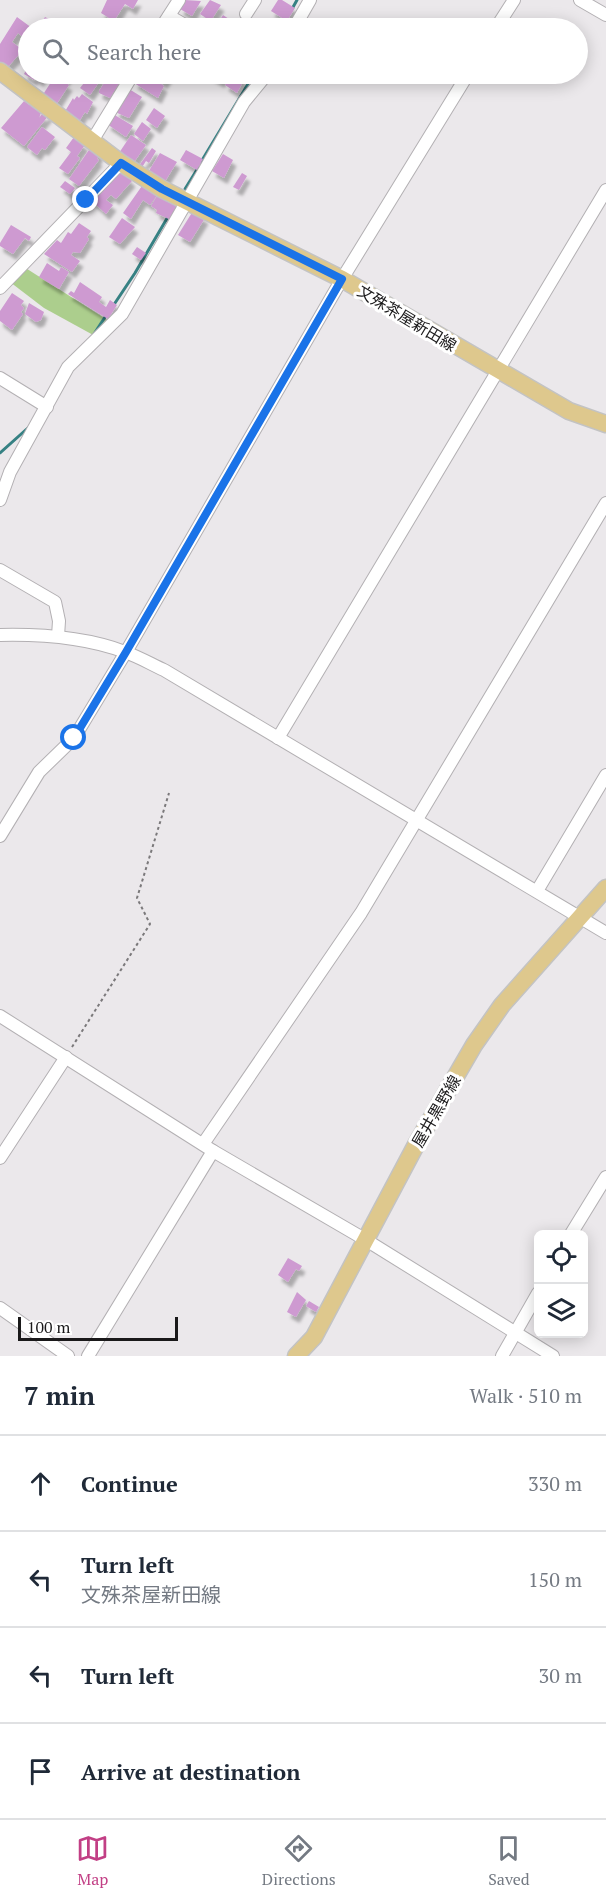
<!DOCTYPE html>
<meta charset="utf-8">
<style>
body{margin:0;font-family:"PT Serif","Noto Sans JP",serif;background:#f2f2f3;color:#1f2937}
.controls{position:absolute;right:18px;bottom:18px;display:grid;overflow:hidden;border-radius:9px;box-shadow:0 3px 15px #0003}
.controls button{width:54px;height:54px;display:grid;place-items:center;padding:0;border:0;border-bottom:2px solid #e0e1e3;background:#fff;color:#1f2937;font:30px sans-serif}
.scale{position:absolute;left:18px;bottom:15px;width:160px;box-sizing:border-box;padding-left:6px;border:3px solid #1a191a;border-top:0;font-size:16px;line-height:21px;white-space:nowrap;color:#1a191a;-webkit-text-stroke:4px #fff;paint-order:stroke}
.stop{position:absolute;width:18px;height:18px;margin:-14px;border:4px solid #1a73e8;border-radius:50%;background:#fff}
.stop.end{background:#1a73e8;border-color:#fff;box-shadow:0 2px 6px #0008}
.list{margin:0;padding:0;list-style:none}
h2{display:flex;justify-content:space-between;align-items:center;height:78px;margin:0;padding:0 24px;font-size:26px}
h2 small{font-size:20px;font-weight:400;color:#747a83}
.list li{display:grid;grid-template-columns:39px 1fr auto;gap:18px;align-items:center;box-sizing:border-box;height:96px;padding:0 24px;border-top:2px solid #e0e1e3}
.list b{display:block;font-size:22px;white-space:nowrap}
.list p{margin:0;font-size:20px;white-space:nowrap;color:#747a83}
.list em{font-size:20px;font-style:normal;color:#747a83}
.icon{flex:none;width:33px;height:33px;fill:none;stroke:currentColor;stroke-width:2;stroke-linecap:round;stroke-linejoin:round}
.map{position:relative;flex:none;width:606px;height:1356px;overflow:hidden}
.search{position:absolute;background:#fff;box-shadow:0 3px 15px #0003;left:18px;right:18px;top:18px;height:66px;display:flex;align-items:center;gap:15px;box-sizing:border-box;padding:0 21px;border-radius:33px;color:#747a83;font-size:22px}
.sheet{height:462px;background:#fff}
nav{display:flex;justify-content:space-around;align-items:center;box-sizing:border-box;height:84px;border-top:2px solid #e0e1e3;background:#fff;font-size:16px;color:#747a83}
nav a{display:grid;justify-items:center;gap:3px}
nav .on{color:#c23f85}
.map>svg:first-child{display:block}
.green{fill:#acce8d}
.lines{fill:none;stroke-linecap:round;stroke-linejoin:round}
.stream{stroke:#368183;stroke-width:3}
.building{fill:#ce9ad1;filter:url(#shadow)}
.minor-casing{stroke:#b3b0b3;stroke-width:14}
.major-casing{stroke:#c3c3c3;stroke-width:19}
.path{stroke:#7b797b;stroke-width:2;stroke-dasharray:3 3;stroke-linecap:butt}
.minor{stroke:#fff;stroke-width:12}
.major{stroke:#dec88d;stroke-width:16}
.route{stroke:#1a73e8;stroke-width:8}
.labels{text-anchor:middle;stroke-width:6;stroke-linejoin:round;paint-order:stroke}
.street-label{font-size:16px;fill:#1a191a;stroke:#fff}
</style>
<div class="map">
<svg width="606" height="1356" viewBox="0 0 606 1356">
<defs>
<filter id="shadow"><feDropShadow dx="3.5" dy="6" stdDeviation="1.5" flood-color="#0004"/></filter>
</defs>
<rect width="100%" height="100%" fill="#ebe8eb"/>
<polygon class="green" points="24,267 109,321 95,336 44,308 10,282"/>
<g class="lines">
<g class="stream">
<polyline points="292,9 297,0"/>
<polyline points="280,28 287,17"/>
<polyline points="201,162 254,74"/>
<polyline points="185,189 198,168"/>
<polyline points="113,306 135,273 169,215"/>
<polyline points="94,334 107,314"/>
<polyline points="0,453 29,427"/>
</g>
</g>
<g class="building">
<polygon points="107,0 138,0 133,9 125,4 114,21 101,13"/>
<polygon points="185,0 201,1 192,16 180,9"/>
<polygon points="210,0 221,5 210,22 214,24 212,28 205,26 209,20 200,14"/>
<polygon points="278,0 282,0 295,8 287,21 271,11"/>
<polygon points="223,15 232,21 227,28 215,28"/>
<polygon points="17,17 32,28 28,28 24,38 18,33 12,42 23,50 6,69 0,65 0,44"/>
<polygon points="45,17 51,20 51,22 47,28 38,28"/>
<polygon points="244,19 252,24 249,28 238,28"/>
<polygon points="28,66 28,74 45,74 40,81 35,77 34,80 24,74"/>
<polygon points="54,74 70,74 65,81"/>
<polygon points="91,74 96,74 102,78 90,95 80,88"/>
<polygon points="143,74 158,79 157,81 164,86 158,98 134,83 139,75 141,76"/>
<polygon points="149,74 170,74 164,83"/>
<polygon points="210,74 224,74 225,76 221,82 209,75"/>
<polygon points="232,74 238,74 243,77 241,79 244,80 237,93 225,85"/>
<polygon points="55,76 69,85 56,105 42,96"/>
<polygon points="108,77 119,84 110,98 99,93 99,91"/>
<polygon points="129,89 142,97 129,118 115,112"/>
<polygon points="82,94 93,102 87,114 85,112 78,123 64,113 73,98 74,100 77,96 79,98"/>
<polygon points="24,101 41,113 39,118 42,114 44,116 46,112 49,115 24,146 1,128"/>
<polygon points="154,108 165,116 157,128 146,120"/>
<polygon points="113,114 133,126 126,137 107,124"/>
<polygon points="142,122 151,129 143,141 134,134"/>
<polygon points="42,127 55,137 45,150 42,148 37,155 27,147"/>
<polygon points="131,135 146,145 132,165 117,156"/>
<polygon points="74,137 85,145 77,156 80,158 68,174 59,168 71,152 66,148"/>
<polygon points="91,147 100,154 97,159 99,160 79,186 69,179"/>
<polygon points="152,148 156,151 149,163 146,161 141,169 138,167"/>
<polygon points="186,150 203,159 197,170 180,160"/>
<polygon points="160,153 177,162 164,183 147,174"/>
<polygon points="223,154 233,160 224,178 212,171"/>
<polygon points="121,170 132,181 116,199 111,195 106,200 113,205 106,214 92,201"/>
<polygon points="242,173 247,176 239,190 233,187"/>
<polygon points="65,181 75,188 70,194 60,187"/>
<polygon points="144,183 158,194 150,205 143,200 131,219 123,213"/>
<polygon points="77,188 84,193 78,200 72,195"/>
<polygon points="160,191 181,204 171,220 156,213 157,210 151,206"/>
<polygon points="193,211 205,218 190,242 178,235"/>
<polygon points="122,218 135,227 120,244 109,237"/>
<polygon points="79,223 91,231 87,237 89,239 80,253 73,252 71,255 80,261 72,272 44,254 57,240 61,243 68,232 71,234"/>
<polygon points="11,225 31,237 29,241 25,238 13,254 0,246 0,243"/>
<polygon points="137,247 146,253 141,260 132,254"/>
<polygon points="47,263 59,271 61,267 69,272 59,289 39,277"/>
<polygon points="80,282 102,297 99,302 106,307 110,300 117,305 108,319 68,294 71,291 74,293"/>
<polygon points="12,293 24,301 21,305 24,308 21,312 23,314 12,330 0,321 0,311"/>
<polygon points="29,303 44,312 41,320 36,322 25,314"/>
<polygon points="288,1258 302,1266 299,1271 296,1269 288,1282 278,1275"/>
<polygon points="297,1292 306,1300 296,1317 287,1312"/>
<polygon points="309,1301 319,1307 316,1312 306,1306"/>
</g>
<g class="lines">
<g class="minor-casing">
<g id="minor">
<polyline points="580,0 606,15"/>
<polyline points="246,14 255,0"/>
<polyline points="169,16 190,28"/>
<polyline points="161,28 179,0"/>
<polyline points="294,28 310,0"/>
<polyline points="496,28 514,0"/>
<polyline points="92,141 133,74"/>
<polyline points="0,288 121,163"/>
<polyline points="0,378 47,407"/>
<polyline points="0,500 10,472 68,367 122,314 244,102 267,74"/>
<polyline points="0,570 55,602 59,621 58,636"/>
<path d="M 0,635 C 43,634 85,637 125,652 C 139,657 151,664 164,670 L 606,933"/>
<polyline points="278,738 606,190"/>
<polyline points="0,836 39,772 74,738 126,652 342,279 468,74"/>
<polyline points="537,891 606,775"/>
<polyline points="0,1016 213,1151 366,1240 553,1356"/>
<polyline points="203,1144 361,913 606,503"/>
<polyline points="0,1158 66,1057"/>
<polyline points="571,1234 606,1177"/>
<polyline points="0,1308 68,1356"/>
<polyline points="88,1356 213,1151"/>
<polyline points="502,1356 538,1293"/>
</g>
</g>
<g class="major-casing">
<g id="major">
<polyline points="0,71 121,163 162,189 342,279 569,411 606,424"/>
<polyline points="296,1356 314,1337 417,1143 474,1045 502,1005 606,888"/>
</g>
</g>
<polyline class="path" points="72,1047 150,924 137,898 169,793"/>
<use href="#minor" class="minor"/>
<use href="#major" class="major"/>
</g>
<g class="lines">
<polyline class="route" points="74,738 126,652 342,279 162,189 121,163 86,200"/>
</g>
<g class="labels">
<g class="street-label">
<text transform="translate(407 318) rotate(31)" y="6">文殊茶屋新田線</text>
<text transform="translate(436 1111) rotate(-60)" y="6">屋井黒野線</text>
</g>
</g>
</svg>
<div class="controls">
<button><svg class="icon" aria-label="locate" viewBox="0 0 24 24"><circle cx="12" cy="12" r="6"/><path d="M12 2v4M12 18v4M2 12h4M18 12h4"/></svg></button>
<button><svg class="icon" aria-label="layers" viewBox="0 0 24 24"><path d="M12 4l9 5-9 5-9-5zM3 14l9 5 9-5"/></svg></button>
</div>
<div class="scale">100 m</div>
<div class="stop" style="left:74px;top:738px"></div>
<div class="stop end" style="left:86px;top:200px"></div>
<div class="search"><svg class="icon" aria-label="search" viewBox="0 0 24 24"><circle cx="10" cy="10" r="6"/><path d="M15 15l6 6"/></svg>Search here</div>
</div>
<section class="sheet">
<h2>7 min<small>Walk · 510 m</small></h2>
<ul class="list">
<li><svg class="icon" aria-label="ahead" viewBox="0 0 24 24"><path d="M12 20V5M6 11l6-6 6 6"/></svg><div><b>Continue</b></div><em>330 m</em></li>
<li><svg class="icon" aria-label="left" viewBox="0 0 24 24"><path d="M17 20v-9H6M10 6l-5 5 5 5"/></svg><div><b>Turn left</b><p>文殊茶屋新田線</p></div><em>150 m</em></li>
<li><svg class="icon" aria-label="left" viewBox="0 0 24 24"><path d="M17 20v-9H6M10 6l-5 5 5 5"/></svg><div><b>Turn left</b></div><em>30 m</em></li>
<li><svg class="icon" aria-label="arrive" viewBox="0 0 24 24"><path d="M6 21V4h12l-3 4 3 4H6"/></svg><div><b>Arrive at destination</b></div></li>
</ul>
</section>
<nav>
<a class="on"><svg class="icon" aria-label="map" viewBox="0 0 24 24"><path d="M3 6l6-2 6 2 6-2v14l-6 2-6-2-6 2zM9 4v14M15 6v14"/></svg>Map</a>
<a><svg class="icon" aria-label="directions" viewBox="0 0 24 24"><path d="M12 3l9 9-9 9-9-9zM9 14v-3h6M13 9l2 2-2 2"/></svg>Directions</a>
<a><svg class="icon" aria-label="saved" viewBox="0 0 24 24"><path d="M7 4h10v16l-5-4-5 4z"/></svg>Saved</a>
</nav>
